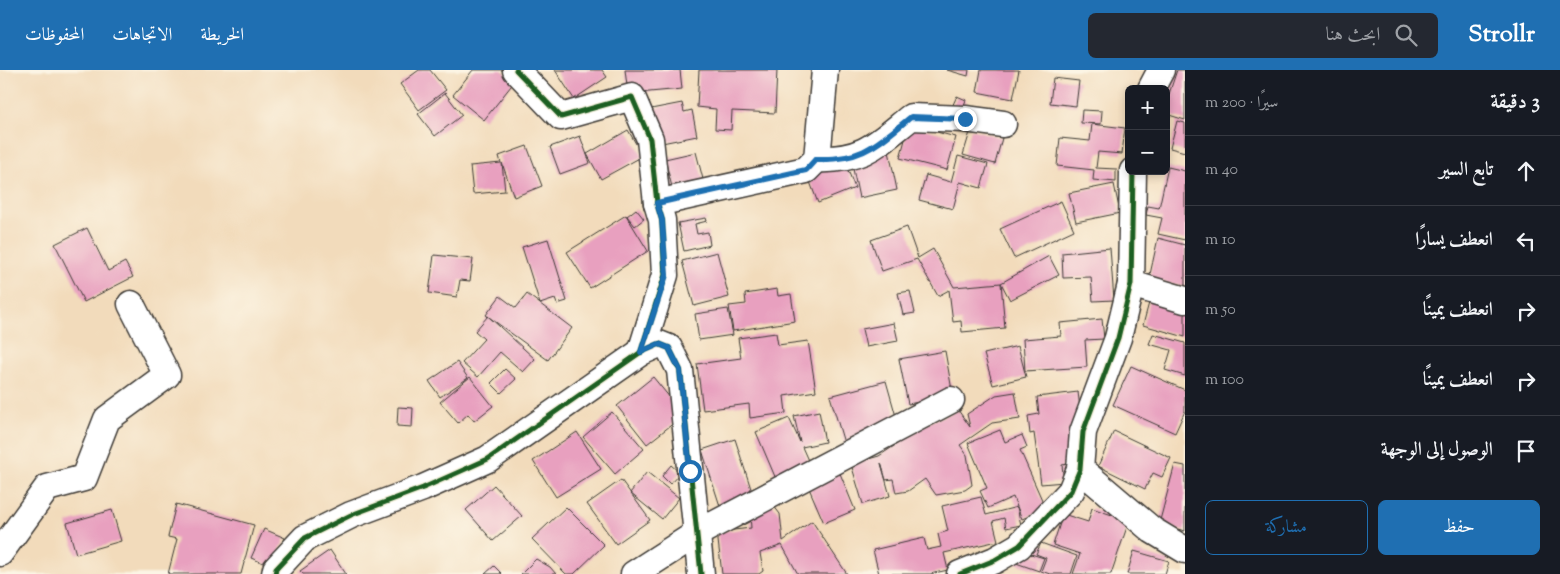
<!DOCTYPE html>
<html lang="ar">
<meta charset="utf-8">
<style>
body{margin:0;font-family:"Sorts Mill Goudy",Amiri,serif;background:#242831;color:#f1f3f6;direction:rtl}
.controls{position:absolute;right:15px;top:15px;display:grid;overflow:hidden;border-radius:8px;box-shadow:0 2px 8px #0003}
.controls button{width:45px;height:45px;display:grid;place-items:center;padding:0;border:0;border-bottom:1px solid #363941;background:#171b24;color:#f1f3f6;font:25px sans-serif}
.stop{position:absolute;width:15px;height:15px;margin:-11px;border:4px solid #1f6fb2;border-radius:50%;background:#fff}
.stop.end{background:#1f6fb2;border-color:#fff;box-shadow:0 1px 5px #0008}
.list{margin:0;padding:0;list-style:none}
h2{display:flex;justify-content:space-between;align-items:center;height:65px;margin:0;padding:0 20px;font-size:21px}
h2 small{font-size:16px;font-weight:400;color:#9ea1a6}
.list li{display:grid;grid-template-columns:32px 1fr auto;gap:15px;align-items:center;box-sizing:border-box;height:70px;padding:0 20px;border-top:1px solid #363941}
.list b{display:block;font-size:19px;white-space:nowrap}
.list em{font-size:16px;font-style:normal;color:#9ea1a6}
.actions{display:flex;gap:10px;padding:15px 20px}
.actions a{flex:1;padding:11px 0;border:1px solid #1f6fb2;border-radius:8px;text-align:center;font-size:18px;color:#1f6fb2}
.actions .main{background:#1f6fb2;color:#fff}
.icon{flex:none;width:28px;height:28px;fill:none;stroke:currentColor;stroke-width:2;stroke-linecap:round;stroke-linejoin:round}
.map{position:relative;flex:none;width:1185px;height:504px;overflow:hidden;direction:ltr}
header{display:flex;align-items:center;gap:30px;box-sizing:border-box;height:70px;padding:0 25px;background:#1f6fb2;color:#fff}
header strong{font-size:24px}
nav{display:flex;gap:28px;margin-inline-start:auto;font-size:18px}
.search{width:350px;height:45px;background:#242831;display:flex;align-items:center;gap:12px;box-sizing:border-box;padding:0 18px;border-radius:8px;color:#9ea1a6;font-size:19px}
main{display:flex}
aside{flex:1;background:#171b24}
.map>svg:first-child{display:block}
.building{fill:#e8a0bf}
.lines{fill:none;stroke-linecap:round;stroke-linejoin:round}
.minor-casing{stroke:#3c3934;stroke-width:29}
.minor{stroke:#fff;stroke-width:26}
.cycleway-casing{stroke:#fcf5e5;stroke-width:8}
.cycleway{stroke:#1b5e20;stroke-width:5}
.route{stroke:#1f6fb2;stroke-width:6}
</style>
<header>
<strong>Strollr</strong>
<div class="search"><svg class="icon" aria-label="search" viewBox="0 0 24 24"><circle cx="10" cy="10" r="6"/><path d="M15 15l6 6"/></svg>ابحث هنا</div>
<nav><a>الخريطة</a><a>الاتجاهات</a><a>المحفوظات</a></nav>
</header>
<main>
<aside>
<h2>3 دقيقة<small>سيرًا · 200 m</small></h2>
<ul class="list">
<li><svg class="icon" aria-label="ahead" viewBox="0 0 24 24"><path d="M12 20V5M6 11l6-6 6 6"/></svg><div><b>تابع السير</b></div><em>40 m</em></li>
<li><svg class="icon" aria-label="left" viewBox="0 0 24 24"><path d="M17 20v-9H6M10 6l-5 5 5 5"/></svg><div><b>انعطف يسارًا</b></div><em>10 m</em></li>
<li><svg class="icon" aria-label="right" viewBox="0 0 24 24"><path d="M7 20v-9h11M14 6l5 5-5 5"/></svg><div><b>انعطف يمينًا</b></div><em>50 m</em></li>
<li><svg class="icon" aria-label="right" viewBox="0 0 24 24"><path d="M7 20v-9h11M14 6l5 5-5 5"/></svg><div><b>انعطف يمينًا</b></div><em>100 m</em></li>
<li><svg class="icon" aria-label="arrive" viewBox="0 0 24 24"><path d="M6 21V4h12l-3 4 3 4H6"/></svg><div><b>الوصول إلى الوجهة</b></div></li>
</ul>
<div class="actions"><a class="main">حفظ</a><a>مشاركة</a></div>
</aside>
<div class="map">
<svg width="1185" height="504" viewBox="0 0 1185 504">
<rect width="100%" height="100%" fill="#fcf5e5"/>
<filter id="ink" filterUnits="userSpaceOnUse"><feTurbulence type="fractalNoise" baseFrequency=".02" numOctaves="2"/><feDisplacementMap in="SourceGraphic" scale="10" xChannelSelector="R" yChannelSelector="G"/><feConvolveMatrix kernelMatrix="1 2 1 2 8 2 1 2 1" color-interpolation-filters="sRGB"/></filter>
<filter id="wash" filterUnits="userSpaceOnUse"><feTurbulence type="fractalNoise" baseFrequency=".0096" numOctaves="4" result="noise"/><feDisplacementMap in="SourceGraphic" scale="20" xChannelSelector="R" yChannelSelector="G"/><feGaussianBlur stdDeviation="1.12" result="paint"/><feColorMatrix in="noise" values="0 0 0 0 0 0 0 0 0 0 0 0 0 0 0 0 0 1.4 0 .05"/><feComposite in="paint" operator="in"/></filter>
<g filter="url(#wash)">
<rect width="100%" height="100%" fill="#f2dbbb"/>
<g id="blocks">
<g class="building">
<polygon points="419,0 430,0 446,20 419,40 400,14"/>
<polygon points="473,0 502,0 515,11 484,50 453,25"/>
<polygon points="555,0 602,0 607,7 574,29"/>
<polygon points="625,0 680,0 682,19 628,24"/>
<polygon points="699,0 777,0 775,43 732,41 731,60 715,59 716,39 697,37"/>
<polygon points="947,0 969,0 968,6"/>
<polygon points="981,0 1019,0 1013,29 977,22"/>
<polygon points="1177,0 1185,0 1185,50 1166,44 1166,33"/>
<polygon points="1053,8 1079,11 1076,36 1050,33"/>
<polygon points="445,23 462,45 435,66 418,44"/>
<polygon points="957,26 966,30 960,45 950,41"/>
<polygon points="682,33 684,42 692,40 697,66 657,74 651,39"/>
<polygon points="1082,40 1102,41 1101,54 1081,53"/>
<polygon points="1177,51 1185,53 1185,82 1170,78"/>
<polygon points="1092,54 1125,58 1122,84 1098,82 1096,98 1116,99 1116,112 1093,110 1094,100 1057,96 1060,68 1090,71"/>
<polygon points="909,55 956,67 947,100 900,88"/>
<polygon points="971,59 1002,68 995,94 963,85"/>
<polygon points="628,60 643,86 601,109 587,84"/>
<polygon points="580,66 590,93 560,104 550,77"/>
<polygon points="527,76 542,116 514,127 502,93 505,121 473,124 470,96 501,93 499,86"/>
<polygon points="889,81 897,120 859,128 851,89"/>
<polygon points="696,82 705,117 674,125 665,89"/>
<polygon points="958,86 988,94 981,118 960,112 953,139 919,130 926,105 951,112"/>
<polygon points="844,90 855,118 818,133 807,104"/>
<polygon points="1168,97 1185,101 1185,170 1158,164 1162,148 1146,145 1148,136 1159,138"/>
<polygon points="1114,114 1120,143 1076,152 1069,123"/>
<polygon points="1061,131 1074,160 1014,188 1000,159"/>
<polygon points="636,139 644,149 635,156 627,146"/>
<polygon points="626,145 648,181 590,218 567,182"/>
<polygon points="706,148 707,151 695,154 697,164 708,162 710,175 684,181 678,153"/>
<polygon points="907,157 918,188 933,179 954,217 1001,213 1049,186 1059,205 1010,230 1001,213 1005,258 962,262 961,251 953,252 949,220 938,226 917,189 882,201 871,170"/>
<polygon points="87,158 108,201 125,192 133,207 84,232 55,174"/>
<polygon points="1158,168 1185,175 1185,217 1149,209"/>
<polygon points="548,169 567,231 557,234 555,229 540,234 522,177"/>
<polygon points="1110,178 1114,230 1093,231 1091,207 1063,208 1062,183"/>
<polygon points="717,182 729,227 694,236 682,191"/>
<polygon points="434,185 473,189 470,211 460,210 457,227 429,223"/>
<polygon points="777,219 778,226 791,224 795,251 733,261 729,236 746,234 745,224"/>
<polygon points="910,221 915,243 903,245 898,223"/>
<polygon points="527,224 572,258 548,290 486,245 500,226 516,238"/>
<polygon points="1150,229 1185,239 1185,267 1143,255"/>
<polygon points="728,239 733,265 699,270 695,244"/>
<polygon points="488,246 535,289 523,302 500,282 478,307 462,293 484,269 475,261"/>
<polygon points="1102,249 1104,269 1085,270 1087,297 1025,301 1023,269 1061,266 1060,253"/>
<polygon points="894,253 898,271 866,277 862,259"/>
<polygon points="776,263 778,275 808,271 816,321 784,326 786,343 750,348 749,334 703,340 697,294 741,288 738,268"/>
<polygon points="1153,264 1185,273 1185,306 1165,300 1171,280 1149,274"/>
<polygon points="1018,276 1026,307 993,315 984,284"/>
<polygon points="945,281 953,326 908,334 899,289"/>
<polygon points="457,292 468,308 440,327 429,311"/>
<polygon points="1131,296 1185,320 1185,341 1175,363 1113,335"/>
<polygon points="505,299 516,309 501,323 491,313"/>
<polygon points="470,307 493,336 474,351 468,344 458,353 440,332"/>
<polygon points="653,307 684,345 647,374 617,336"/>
<polygon points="886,311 899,357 844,373 830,326"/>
<polygon points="1015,322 1020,349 992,353 960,375 967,385 972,415 965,420 936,425 925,409 908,421 896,423 893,409 886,410 881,393 890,426 863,434 851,394 879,386 930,352 958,340 970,357 967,344 996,325"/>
<polygon points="1078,322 1082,355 1071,356 1075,393 1062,395 1064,412 1041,414 1034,363 1030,364 1028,346 1039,344 1037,327"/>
<polygon points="398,337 413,338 412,357 397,356"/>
<polygon points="819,341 825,372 802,377 810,395 776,409 756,362 789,348 800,372 794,346"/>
<polygon points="612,342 644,379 615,404 583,367"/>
<polygon points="1000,360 1005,372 1022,365 1027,377 1020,380 1046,439 1022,449 1013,427 988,438 980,421 987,418 968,373"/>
<polygon points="1114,361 1171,388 1162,407 1153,403 1145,419 1098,396"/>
<polygon points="577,362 601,399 556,427 533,391"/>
<polygon points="735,369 753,425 720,436 702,380"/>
<polygon points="1175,394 1185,396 1185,461 1159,454"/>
<polygon points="671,395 680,403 670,414 662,406"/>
<polygon points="837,396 855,440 824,453 805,409"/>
<polygon points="647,402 679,428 662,449 630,423"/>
<polygon points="621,410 650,450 616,474 587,434"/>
<polygon points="494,415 522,446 493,471 466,440"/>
<polygon points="981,427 986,445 1017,437 1021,455 1006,458 1004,448 993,451 998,471 944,483 948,500 930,504 879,504 873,480 924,468 927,480 941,477 938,464 948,461 942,436"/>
<polygon points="770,431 780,444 783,471 812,451 847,504 798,504 782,475 760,483 763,501 759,504 722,504 717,462 751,458 750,445"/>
<polygon points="176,434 254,455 241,504 168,504 177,469 168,467"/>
<polygon points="566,437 604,475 574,504 566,504 532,469"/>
<polygon points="1092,438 1129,451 1111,504 1073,504 1080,484 1053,475 1063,444 1088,452"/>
<polygon points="112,440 121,471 76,484 67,453"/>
<polygon points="264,459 285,468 273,497 251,488"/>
<polygon points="1041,473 1077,486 1071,504 1050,504 1041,501 1046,488 1036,484"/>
<polygon points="330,480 346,504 303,504 300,501"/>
<polygon points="1021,481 1044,488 1039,501 1016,493"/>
<polygon points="1134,481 1169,491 1165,504 1127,504"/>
<polygon points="536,489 550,497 556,504 521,504"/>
<polygon points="494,496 502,504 485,504"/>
</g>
</g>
</g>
<g filter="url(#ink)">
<use href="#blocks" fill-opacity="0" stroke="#3c3934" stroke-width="1"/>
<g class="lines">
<g class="minor-casing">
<g id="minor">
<polyline points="516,0 561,47 632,27 650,69 657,133 662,150 665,205 641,282"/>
<polyline points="1151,19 1161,0"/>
<path d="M 817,89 C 863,91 877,74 911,47 L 965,49 L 1003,54"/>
<polyline points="657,133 806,100 817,89 825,0"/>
<polyline points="1131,214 1185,230"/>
<polyline points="1080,399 1152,460 1185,480"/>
<polyline points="0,483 47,418 84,408 107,349 167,305 131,234"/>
<polyline points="275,504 276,499 305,468 351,445 423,418 488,389 641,282 659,274 669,278 680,300 701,504"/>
<polyline points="634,504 696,464 951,330"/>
<polyline points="960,504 995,490 1019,476 1071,421 1080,399 1083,362 1118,268 1131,214 1133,101"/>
</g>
</g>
<use href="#minor" class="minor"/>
<g class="cycleway-casing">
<g id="cycleway">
<polyline points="516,0 561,47 632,27 650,69 657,133 662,150 665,205 641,282"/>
<polyline points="275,504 276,499 305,468 351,445 423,418 488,389 641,282 659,274 669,278 680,300 701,504"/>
<polyline points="960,504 995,490 1019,476 1071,421 1080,399 1083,362 1118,268 1131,214 1133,101"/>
</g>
</g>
<use href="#cycleway" class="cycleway"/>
</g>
</g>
<g class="lines" filter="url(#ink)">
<path class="route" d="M 690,401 L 680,300 L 669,278 L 659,274 L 641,282 L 666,205 L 662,150 L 657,133 L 806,100 L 816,89 C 863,91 877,74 911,47 L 965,49"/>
</g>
</svg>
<div class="controls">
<button>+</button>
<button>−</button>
</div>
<div class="stop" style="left:690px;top:401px"></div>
<div class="stop end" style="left:965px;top:49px"></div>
</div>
</main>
